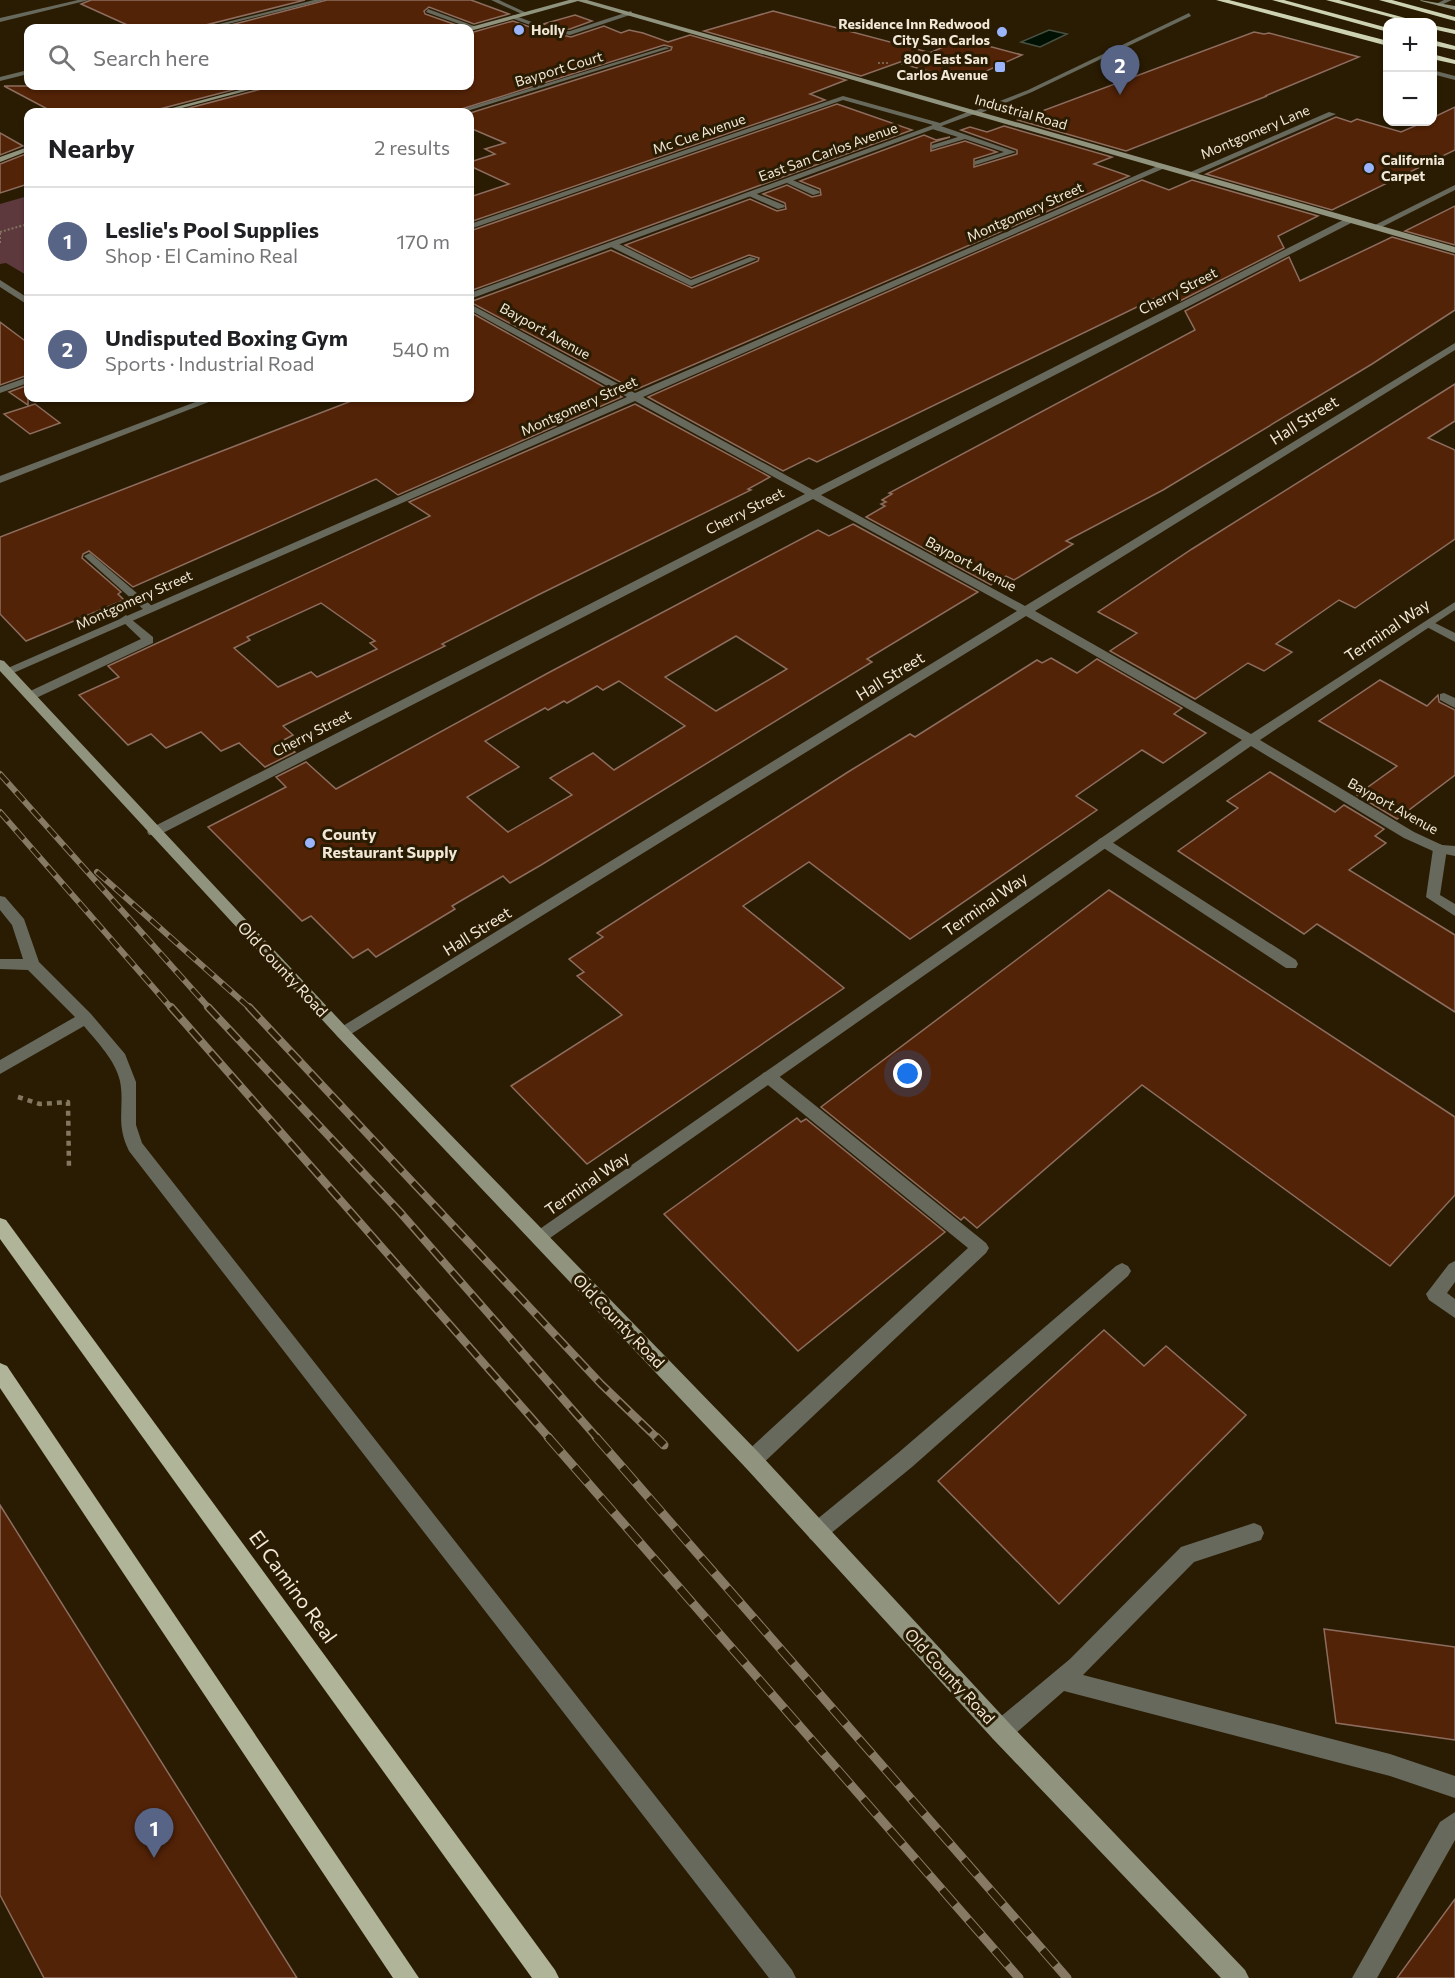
<!DOCTYPE html>
<meta charset="utf-8">
<style>
body{margin:0;font-family:Commissioner,sans-serif;background:#f2f2f2;color:#202124}
.controls{position:absolute;right:18px;top:18px;display:grid;overflow:hidden;border-radius:12px;box-shadow:0 2px 4px #0004}
.controls button{width:54px;height:54px;display:grid;place-items:center;padding:0;border:0;border-bottom:2px solid #e0e0e0;background:#fff;color:#202124;font:30px sans-serif}
.you{position:absolute;left:908px;top:1074px;width:21px;height:21px;margin:-15px;border:4px solid #fff;border-radius:50%;background:#1a73e8;box-shadow:0 0 0 9px #1a73e833}
.badge{display:grid;place-items:center;width:39px;height:39px;border-radius:50%;background:#576486;color:#fff;font-size:20px;font-weight:700}
.pin{position:absolute;translate:-50% -50px;filter:drop-shadow(0 2px 3px #0008)}
.pin::after{content:'';position:absolute;top:32px;width:21px;height:18px;background:inherit;clip-path:polygon(0 0,100% 0,50% 100%)}
.list{margin:0;padding:0;list-style:none}
h2{display:flex;justify-content:space-between;align-items:center;height:78px;margin:0;padding:0 24px;font-size:26px}
h2 small{font-size:20px;font-weight:400;color:#757577}
.list li{display:grid;grid-template-columns:39px 1fr auto;gap:18px;align-items:center;box-sizing:border-box;height:108px;padding:0 24px;border-top:2px solid #e0e0e0}
.list b{display:block;font-size:22px;white-space:nowrap}
.list p{margin:0;font-size:20px;white-space:nowrap;color:#757577}
.list em{font-size:20px;font-style:normal;color:#757577}
.icon{flex:none;width:33px;height:33px;fill:none;stroke:currentColor;stroke-width:2;stroke-linecap:round;stroke-linejoin:round}
.map{position:relative;flex:none;width:1455px;height:1978px;overflow:hidden}
.search{position:absolute;background:#fff;box-shadow:0 2px 4px #0004;left:24px;top:24px;width:450px;height:66px;display:flex;align-items:center;gap:15px;box-sizing:border-box;padding:0 21px;border-radius:12px;color:#757577;font-size:22px}
.panel{position:absolute;background:#fff;box-shadow:0 2px 4px #0004;left:24px;top:108px;width:450px;height:294px;border-radius:12px}
.map>svg:first-child{display:block}
.green{fill:#5d383d}
.water{fill:#001002;stroke:#485142;stroke-width:1.5}
.building{fill:#532307;stroke:#8d6d5f;stroke-width:1.5;fill-rule:evenodd}
.lines{fill:none;stroke-linecap:round;stroke-linejoin:round}
.path-far2{stroke:#837761;stroke-width:1.5;stroke-dasharray:2 2;stroke-linecap:butt}
.path-far1{stroke:#837761;stroke-width:2;stroke-dasharray:2 2;stroke-linecap:butt}
.path{stroke:#837761;stroke-width:4.5;stroke-dasharray:5 5;stroke-linecap:butt}
.lane{fill:#67695c;fill-rule:evenodd}
.street{fill:#67695c;fill-rule:evenodd}
.secondary{fill:#90947f;fill-rule:evenodd}
.primary{fill:#b0b599;fill-rule:evenodd}
.highway{fill:#cdd3b2;fill-rule:evenodd}
.rail-far2-casing{stroke:#867a65;stroke-width:6}
.rail-far1-casing{stroke:#867a65;stroke-width:8}
.rail-casing{stroke:#867a65;stroke-width:9}
.rail-far2{stroke:#2a1c02;stroke-width:4;stroke-dasharray:12;stroke-linecap:butt}
.rail-far1{stroke:#2a1c02;stroke-width:5;stroke-dasharray:15;stroke-linecap:butt}
.rail{stroke:#2a1c02;stroke-width:7;stroke-dasharray:20;stroke-linecap:butt}
.poi-dot{fill:#9ab5fd;stroke:#2a1c02;stroke-width:2}
.labels{text-anchor:middle;stroke-width:6;stroke-linejoin:round;paint-order:stroke}
.far-poi-label{font-size:14px;font-weight:bold;fill:#f1e8d8;stroke:#2a1c02;text-anchor:end}
.far-street-label{font-size:14px;fill:#f1e8d8;stroke:#2a1c02}
.street-label{font-size:16px;fill:#f1e8d8;stroke:#2a1c02}
.poi-label{font-size:16px;font-weight:bold;fill:#f1e8d8;stroke:#2a1c02;text-anchor:start}
.near-street-label{font-size:20px;fill:#f1e8d8;stroke:#2a1c02}
</style>
<div class="map">
<svg width="1455" height="1978" viewBox="0 0 1455 1978">
<rect width="100%" height="100%" fill="#2a1c02"/>
<polygon class="green" points="28,196 28,276 6,263 0,264 0,204"/>
<polygon class="water" points="1049,30 1067,34 1040,47 1021,42"/>
<g class="building">
<polygon points="91,0 305,0 202,26 201,28 134,28 81,4"/>
<polygon points="327,0 471,0 509,14 474,24 429,7 424,11 425,14 465,28 219,28"/>
<polygon points="773,11 928,52 861,76 704,31"/>
<polygon points="575,15 592,21 570,29 555,30 553,33 571,37 604,26 621,33 629,30 643,33 668,42 690,35 846,80 810,94 825,100 470,222 470,197 509,184 470,166 470,162 495,154 485,149 505,143 470,128 470,113 671,50 672,47 664,45 452,112 174,112 265,88 266,86 470,86 470,33 513,21 544,32 551,29 543,24"/>
<polygon points="1254,32 1264,34 1269,33 1359,57 1265,96 1267,96 1126,151 1018,120"/>
<polygon points="962,39 1022,55 964,81 903,64"/>
<polygon points="4,86 248,86 156,110 155,112 53,112"/>
<polygon points="837,104 912,130 470,291 470,231"/>
<polygon points="1455,107 1455,150 1332,210 1206,174 1336,117 1351,122 1357,119 1401,132 1424,122 1432,122 1432,118"/>
<polygon points="1004,126 1112,157 1094,164 1129,176 635,390 470,302 611,250 692,288 758,261 759,258 749,255 691,278 625,245 750,199 777,211 786,209 785,203 763,194 787,185 812,197 821,195 820,189 800,181 924,135 936,140 950,137 931,143 931,151 965,141 997,152 974,159 974,167 1017,154 1017,150 961,130 970,127 987,132"/>
<polygon points="0,133 23,146 0,155"/>
<polygon points="28,153 28,184 0,193 0,164"/>
<polygon points="1142,180 1169,190 1192,180 1318,216 1278,236 1284,248 1180,301 1174,289 817,462 809,458 783,471 648,397"/>
<polygon points="1455,206 1455,245 1405,231"/>
<polygon points="1392,237 1455,255 1455,310 1372,364 1163,490 1066,541 1073,544 1014,580 1006,576 991,585 866,517 885,506 881,504 886,502 882,500 892,494 889,493 1195,330 1185,311 1289,257 1300,281"/>
<polygon points="470,312 622,397 398,495 376,479 133,587 89,551 83,554 82,558 121,592 118,594 124,600 26,641 0,614 0,537 359,398 470,398"/>
<polygon points="0,322 28,343 28,375 0,385"/>
<polygon points="1455,384 1455,421 1428,438 1455,450 1455,539 1355,608 1339,600 1276,644 1292,652 1264,671 1248,663 1195,699 1110,651 1137,633 1098,612 1192,549"/>
<polygon points="28,385 28,405 9,392"/>
<polygon points="35,404 60,423 30,434 4,414"/>
<path d="M 635,404 L 770,477 L 748,489 L 751,490 L 538,595 L 442,644 L 445,646 L 283,726 L 293,735 L 282,741 L 295,752 L 265,767 L 239,743 L 221,751 L 201,732 L 166,748 L 151,734 L 128,745 L 79,695 L 119,677 L 108,666 L 430,516 L 409,502 ZM 321,603 L 375,641 L 370,643 L 377,649 L 317,677 L 311,672 L 278,687 L 234,648 L 250,640 L 247,637 Z"/>
<path d="M 853,524 L 978,592 L 867,659 L 872,662 L 541,865 L 510,883 L 503,876 L 452,906 L 455,909 L 376,957 L 368,949 L 353,958 L 311,916 L 302,921 L 208,827 L 286,787 L 276,777 L 306,762 L 336,789 L 548,673 L 818,530 L 829,536 ZM 736,636 L 787,669 L 716,711 L 665,677 ZM 619,681 L 685,726 L 614,770 L 593,753 L 550,778 L 572,795 L 508,832 L 467,797 L 519,767 L 485,741 L 545,708 L 548,710 L 564,701 L 567,703 L 597,686 L 603,690 Z"/>
<polygon points="1051,658 1077,673 1097,659 1182,708 1174,714 1206,733 1163,763 1142,750 1076,796 1097,810 910,939 809,862 743,906 844,988 587,1164 511,1086 622,1015 577,976 584,972 569,959 603,937 597,933 848,772 910,734 915,737 1037,660 1042,663"/>
<polygon points="1380,680 1427,706 1438,695 1439,702 1455,710 1455,775 1397,819 1357,795 1397,766 1319,721"/>
<polygon points="1270,772 1335,812 1344,805 1384,829 1375,836 1386,843 1349,870 1455,935 1455,1012 1317,924 1304,934 1178,851 1238,808 1227,801"/>
<polygon points="1109,890 1455,1117 1455,1195 1390,1266 1142,1085 977,1228 964,1217 961,1220 821,1107"/>
<polygon points="797,1118 801,1122 806,1119 945,1232 798,1351 664,1214"/>
<polygon points="1104,1330 1144,1366 1166,1346 1246,1415 1059,1604 938,1481"/>
<polygon points="0,1505 297,1978 44,1978 0,1895"/>
<polygon points="1324,1629 1455,1647 1455,1740 1336,1723"/>
<polygon points="1455,1899 1455,1978 1397,1978"/>
</g>
<g class="lines">
<polyline class="path-far2" points="878,63 889,63"/>
<g class="path-far1">
<polyline points="0,232 28,224"/>
<polyline points="0,233 0,243"/>
</g>
<polyline class="path" points="18,1097 40,1104 68,1102 69,1169"/>
<g class="lane">
<polygon points="491,0 499,0 529,14 524,15"/>
<polygon points="1444,0 1452,0 1439,6 1436,4"/>
<polygon points="428,9 477,27 478,28 473,29 426,12"/>
<polygon points="631,11 633,14 570,35 555,32 570,31"/>
<polygon points="1189,13 1191,16 1032,92 976,115 969,113 1028,90"/>
<polygon points="513,15 548,28 549,29 544,30 511,18"/>
<polygon points="1432,70 1455,76 1455,80 1432,74"/>
<polygon points="932,125 938,125 1016,152 975,165 975,161 1004,152 965,139 932,149 932,145 958,137 932,129"/>
<polygon points="790,179 819,191 820,193 813,195 787,183"/>
<polygon points="752,192 784,205 785,207 778,209 749,196 748,194"/>
<polygon points="611,243 617,243 691,280 750,257 757,259 691,286 611,247"/>
<polygon points="0,280 28,298 28,305 0,287"/>
<polygon points="90,553 152,606 152,610 144,610 86,558 84,556"/>
<polygon points="126,615 153,637 153,643 34,699 26,699 26,693 141,639 120,619"/>
<polygon points="1429,620 1455,633 1455,642 1425,626 1423,624"/>
<polygon points="1444,693 1455,698 1455,708 1440,700 1440,694"/>
<polygon points="1104,837 1296,960 1298,964 1296,968 1286,968 1099,845 1097,842 1099,839"/>
<polygon points="1440,844 1447,849 1440,895 1455,904 1455,916 1426,897 1433,849"/>
<path d="M 0,896 L 5,897 L 24,919 L 39,962 L 91,1014 L 125,1054 L 136,1082 L 136,1125 L 142,1143 L 792,1970 L 796,1978 L 769,1978 L 129,1151 C 115,1123 125,1107 120,1081 C 115,1060 98,1043 84,1026 L 0,1074 L 0,1060 L 75,1017 L 28,970 L 0,969 L 0,959 L 23,959 L 12,925 L 0,910 Z"/>
<polygon points="769,1071 775,1073 986,1243 989,1248 986,1253 759,1467 752,1469 745,1467 742,1460 745,1453 968,1248 763,1081 761,1077 763,1073"/>
<polygon points="1455,1261 1455,1282 1447,1293 1455,1299 1455,1318 1429,1300 1426,1294 1449,1264"/>
<polygon points="1122,1263 1128,1266 1131,1271 1128,1276 912,1467 824,1539 817,1542 810,1539 807,1532 810,1525 898,1453 1116,1266"/>
<polygon points="1254,1523 1261,1526 1264,1533 1261,1540 1194,1562 1083,1675 1390,1754 1455,1776 1455,1798 1390,1776 1064,1691 1009,1739 1001,1742 993,1739 990,1731 993,1723 1070,1659 1181,1547"/>
<polygon points="1455,1812 1455,1840 1377,1978 1352,1978 1440,1822"/>
</g>
<g class="street">
<polygon points="78,0 89,0 0,22 0,18"/>
<polygon points="314,0 325,0 212,28 203,28"/>
<polygon points="665,47 670,48 464,112 454,112"/>
<polygon points="28,70 28,74 0,81 0,77"/>
<polygon points="843,96 940,123 970,111 977,113 470,299 470,293 933,125 843,100 470,229 470,224"/>
<polygon points="1329,112 1336,114 1193,176 1186,174"/>
<polygon points="1160,165 1167,167 643,397 813,490 1347,218 1353,218 1353,222 821,495 1025,606 1455,343 1455,350 1035,611 1251,734 1455,602 1455,610 1260,740 1414,832 1442,845 1455,846 1455,856 1435,852 1404,838 1251,746 540,1245 534,1243 531,1238 534,1233 1242,740 1026,616 343,1039 338,1037 335,1033 338,1029 1017,611 813,499 159,835 149,835 147,832 149,829 805,494 635,401 11,674 7,675 1,671 627,397 470,310 470,304 635,393"/>
<polygon points="1455,185 1455,190 1378,229 1371,227"/>
<polygon points="28,377 28,383 0,393 0,387"/>
<polygon points="206,398 219,398 0,483 0,476"/>
</g>
<g class="secondary">
<polygon points="569,0 587,0 1455,247 1455,253 578,1 470,31 467,28"/>
<polygon points="1420,0 1455,6 1455,10 1421,1"/>
<polygon points="255,86 264,86 167,112 157,112"/>
<polygon points="28,147 28,151 0,162 0,157"/>
<polygon points="0,660 4,661 348,1029 759,1453 1009,1723 1245,1970 1249,1978 1221,1978 993,1739 745,1467 338,1037 0,671"/>
</g>
<g class="primary">
<polygon points="0,1218 6,1220 555,1970 559,1978 532,1978 0,1239"/>
<polygon points="0,1363 7,1366 419,1978 393,1978 0,1388"/>
</g>
<g class="highway">
<polygon points="1216,0 1229,0 1388,41 1388,46"/>
<polygon points="1272,0 1284,0 1388,28 1388,32"/>
<polygon points="1326,0 1339,0 1420,22 1409,22"/>
<polygon points="1379,0 1392,0 1455,17 1455,21"/>
<polygon points="1432,25 1455,30 1455,34 1432,29"/>
<polygon points="1432,40 1455,46 1455,50 1432,45"/>
<polygon points="1432,54 1455,60 1455,64 1432,59"/>
</g>
<g class="rail-far2-casing">
<g id="rail-far2">
<polyline points="0,774 210,1009"/>
<polyline points="0,812 172,1009"/>
<polyline points="97,872 251,1009"/>
</g>
</g>
<g class="rail-far1-casing">
<g id="rail-far1">
<polyline points="171,1007 550,1439"/>
<polyline points="208,1007 399,1211 598,1439"/>
<polyline points="249,1007 601,1384 658,1439"/>
</g>
</g>
<g class="rail-casing">
<g id="rail">
<polyline points="548,1437 1019,1978"/>
<polyline points="596,1437 1067,1978"/>
<polyline points="656,1437 664,1445"/>
</g>
</g>
<use href="#rail-far2" class="rail-far2"/>
<use href="#rail-far1" class="rail-far1"/>
<use href="#rail" class="rail"/>
</g>
<g class="poi-dot">
<circle cx="519" cy="30" r="6"/>
<circle cx="1002" cy="32" r="6"/>
<rect x="994" y="61" width="12" height="12" rx="3"/>
<circle cx="1369" cy="168" r="6"/>
<circle cx="310" cy="843" r="6"/>
</g>
<g class="labels">
<g class="far-poi-label">
<text x="990" y="29">Residence Inn Redwood<tspan x="990" dy="16">City San Carlos</tspan></text>
<text x="531" y="35" text-anchor="start">Holly</text>
<text x="988" y="64">800 East San<tspan x="988" dy="16">Carlos Avenue</tspan></text>
<text x="1381" y="165" text-anchor="start">California<tspan x="1381" dy="16">Carpet</tspan></text>
</g>
<g class="far-street-label">
<text transform="translate(559 69) rotate(-17)" y="5">Bayport Court</text>
<text transform="translate(1021 112) rotate(16)" y="5">Industrial Road</text>
<text transform="translate(1255 132) rotate(-23)" y="5">Montgomery Lane</text>
<text transform="translate(699 134) rotate(-19)" y="5">Mc Cue Avenue</text>
<text transform="translate(828 152) rotate(-20)" y="5">East San Carlos Avenue</text>
<text transform="translate(1025 212) rotate(-24)" y="5">Montgomery Street</text>
<text transform="translate(1178 291) rotate(-27)" y="5">Cherry Street</text>
<text transform="translate(545 331) rotate(29)" y="5">Bayport Avenue</text>
<text transform="translate(579 406) rotate(-24)" y="5">Montgomery Street</text>
<text transform="translate(745 511) rotate(-27)" y="5">Cherry Street</text>
<text transform="translate(971 564) rotate(28)" y="5">Bayport Avenue</text>
<text transform="translate(134 600) rotate(-24)" y="5">Montgomery Street</text>
<text transform="translate(312 733) rotate(-27)" y="5">Cherry Street</text>
<text transform="translate(1393 806) rotate(29)" y="5">Bayport Avenue</text>
</g>
<g class="street-label">
<text transform="translate(1304 420) rotate(-32)" y="6">Hall Street</text>
<text transform="translate(1387 630) rotate(-34)" y="6">Terminal Way</text>
<text transform="translate(890 676) rotate(-32)" y="6">Hall Street</text>
<text transform="translate(985 904) rotate(-35)" y="6">Terminal Way</text>
<text transform="translate(477 931) rotate(-32)" y="6">Hall Street</text>
<text transform="translate(283 969) rotate(47)" y="6">Old County Road</text>
<text transform="translate(587 1183) rotate(-35)" y="6">Terminal Way</text>
<text transform="translate(619 1321) rotate(46)" y="6">Old County Road</text>
<text transform="translate(950 1676) rotate(47)" y="6">Old County Road</text>
</g>
<g class="poi-label">
<text x="322" y="840">County<tspan x="322" dy="18">Restaurant Supply</tspan></text>
</g>
<g class="near-street-label">
<text transform="translate(293 1587) rotate(54)" y="7">El Camino Real</text>
</g>
</g>
</svg>
<div class="controls">
<button>+</button>
<button>−</button>
</div>
<div class="you"></div>
<div class="pin badge" style="left:154px;top:1858px">1</div>
<div class="pin badge" style="left:1120px;top:95px">2</div>
<div class="search"><svg class="icon" aria-label="search" viewBox="0 0 24 24"><circle cx="10" cy="10" r="6"/><path d="M15 15l6 6"/></svg>Search here</div>
<section class="panel">
<h2>Nearby<small>2 results</small></h2>
<ul class="list">
<li><span class="badge">1</span><div><b>Leslie's Pool Supplies</b><p>Shop · El Camino Real</p></div><em>170 m</em></li>
<li><span class="badge">2</span><div><b>Undisputed Boxing Gym</b><p>Sports · Industrial Road</p></div><em>540 m</em></li>
</ul>
</section>
</div>
